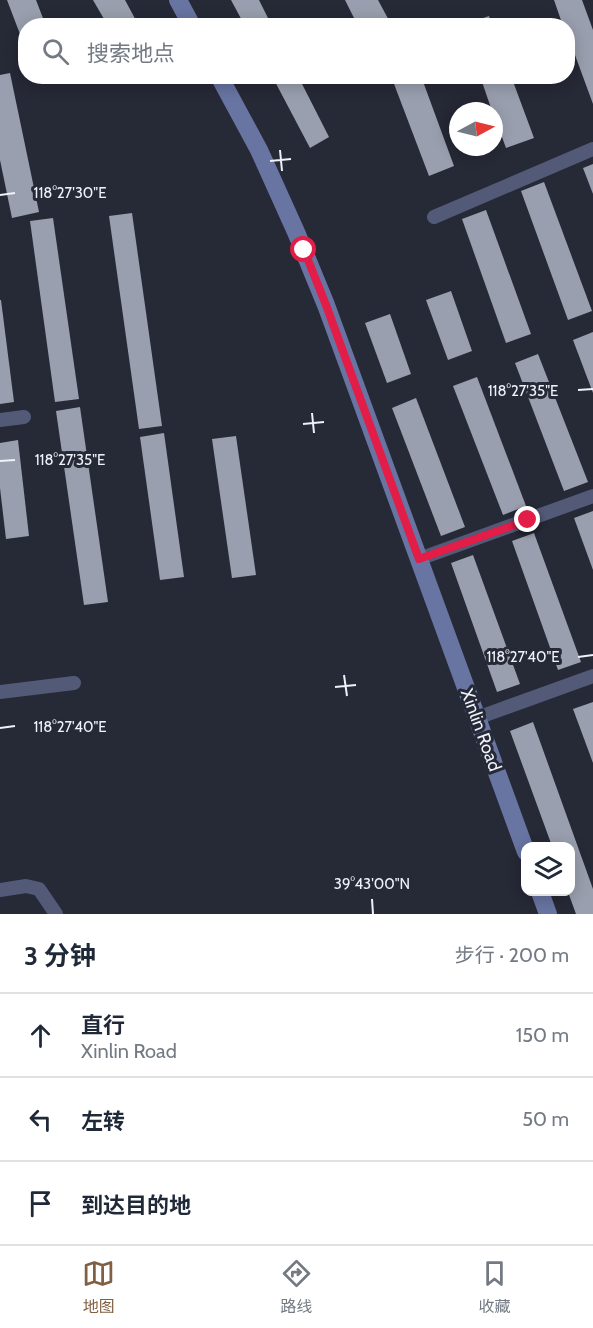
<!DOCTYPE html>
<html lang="zh">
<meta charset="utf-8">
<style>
body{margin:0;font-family:Cabin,"Noto Sans SC",sans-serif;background:#f6f6f7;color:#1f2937}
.controls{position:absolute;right:18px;bottom:18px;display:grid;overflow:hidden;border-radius:12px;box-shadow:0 3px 15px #0003}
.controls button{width:54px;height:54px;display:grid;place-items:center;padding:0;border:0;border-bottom:2px solid #e0e1e3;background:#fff;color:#1f2937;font:30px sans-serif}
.compass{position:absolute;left:449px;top:102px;width:54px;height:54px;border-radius:50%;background:#fff;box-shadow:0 3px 15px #0003;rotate:83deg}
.stop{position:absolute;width:18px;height:18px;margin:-14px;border:4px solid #e11d48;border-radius:50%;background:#fff}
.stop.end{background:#e11d48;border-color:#fff;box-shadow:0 2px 6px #0008}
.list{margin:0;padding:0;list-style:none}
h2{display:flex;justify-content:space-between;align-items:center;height:78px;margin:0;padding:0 24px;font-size:26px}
h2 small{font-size:20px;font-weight:400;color:#747a83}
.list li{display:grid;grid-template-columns:39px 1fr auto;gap:18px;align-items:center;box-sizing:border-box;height:84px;padding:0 24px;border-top:2px solid #e0e1e3}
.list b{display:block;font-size:22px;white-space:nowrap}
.list p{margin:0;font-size:20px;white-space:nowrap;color:#747a83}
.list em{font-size:20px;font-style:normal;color:#747a83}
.icon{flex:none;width:33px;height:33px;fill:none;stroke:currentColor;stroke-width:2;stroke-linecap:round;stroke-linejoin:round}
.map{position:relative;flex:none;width:593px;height:914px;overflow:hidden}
.search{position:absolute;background:#fff;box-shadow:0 3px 15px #0003;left:18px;right:18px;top:18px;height:66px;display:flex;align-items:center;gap:15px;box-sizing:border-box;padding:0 21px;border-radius:24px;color:#747a83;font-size:22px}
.sheet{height:330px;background:#fff}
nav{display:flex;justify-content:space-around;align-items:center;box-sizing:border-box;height:84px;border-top:2px solid #e0e1e3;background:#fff;font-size:16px;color:#747a83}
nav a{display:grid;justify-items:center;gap:3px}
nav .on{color:#815f40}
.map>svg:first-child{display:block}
.building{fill:#9a9faf}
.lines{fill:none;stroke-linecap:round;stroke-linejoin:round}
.street{stroke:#525a77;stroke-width:14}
.secondary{stroke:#6874a2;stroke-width:18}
.route{stroke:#e11d48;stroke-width:8}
.ticks{fill:none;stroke:#eff2fa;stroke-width:2}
.labels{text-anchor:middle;stroke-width:6;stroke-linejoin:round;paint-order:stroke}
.street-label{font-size:18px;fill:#eff2fa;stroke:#262936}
.ticks-label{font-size:15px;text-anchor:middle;fill:#eff2fa;stroke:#262936;stroke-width:6;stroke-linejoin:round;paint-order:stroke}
</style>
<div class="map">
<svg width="593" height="914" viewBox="0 0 593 914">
<rect width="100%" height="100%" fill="#262936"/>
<g class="building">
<polygon points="7,0 36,0 46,26 26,26 26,41 23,42"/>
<polygon points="93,0 125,0 139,26 108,26"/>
<polygon points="231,0 259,0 272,26 245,26"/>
<polygon points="345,0 378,0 392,26 358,26"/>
<polygon points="554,0 582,0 593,30 593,104 568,36 568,26 563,26"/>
<polygon points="489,16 492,26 464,26 464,25"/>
<polygon points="10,73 39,212 12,218 0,160 0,75"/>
<polygon points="272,76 298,76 329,137 310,148"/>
<polygon points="391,76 421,76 454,166 429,176"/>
<polygon points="480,76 511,76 534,138 506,148 494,115 494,111 492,111"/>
<polygon points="593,164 593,194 583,168"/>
<polygon points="544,182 592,311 568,320 521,191"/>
<polygon points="486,210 531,334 506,343 462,219"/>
<polygon points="132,213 162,426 139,429 109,216"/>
<polygon points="53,218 79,399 55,402 30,221"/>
<polygon points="451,291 472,351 448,360 426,300"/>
<polygon points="0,300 1,300 14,402 0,404"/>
<polygon points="390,314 411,374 387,383 365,323"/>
<polygon points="593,332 593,393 573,340"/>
<polygon points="538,354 588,482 564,491 515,363"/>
<polygon points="477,377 526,506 503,515 453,386"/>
<polygon points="416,398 465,527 441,536 392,408"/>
<polygon points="80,407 108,602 84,605 56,411"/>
<polygon points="164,433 184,577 160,580 140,437"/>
<polygon points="236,436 256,575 232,578 212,439"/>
<polygon points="18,440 29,536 6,539 0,488 0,443"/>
<polygon points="593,511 593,570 574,518"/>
<polygon points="534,533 581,662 558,670 512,541"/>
<polygon points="473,555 520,684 497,692 451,563"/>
<polygon points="593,702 593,763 573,709"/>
<polygon points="533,722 593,889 593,914 576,914 568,892 570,892 570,846 552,846 510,731"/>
</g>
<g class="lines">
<g class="street">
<polyline points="434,217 593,149"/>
<polyline points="0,420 24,417"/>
<polyline points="419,559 593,496"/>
<polyline points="0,692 74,683"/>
<polyline points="477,718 593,676"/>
<polyline points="0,890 26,886 39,889 56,914"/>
</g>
<g class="secondary">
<polyline points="178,0 192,26"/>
<polyline points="219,76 259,150 296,232 326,305 526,852"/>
<polyline points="540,892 548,914"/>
</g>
</g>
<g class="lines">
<polyline class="route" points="304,250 326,305 419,559 528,520"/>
</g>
<path class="ticks" d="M 280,150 L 282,171M 270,161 L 291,159M 0,195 L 15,193M 578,390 L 593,389M 312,413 L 314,433M 303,424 L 324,422M 0,461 L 15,460M 578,657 L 593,655M 344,675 L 347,696M 335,687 L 356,685M 0,728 L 15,726M 372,899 L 373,914"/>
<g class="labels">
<g class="street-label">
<text transform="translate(481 730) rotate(70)" y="6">Xinlin Road</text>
</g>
</g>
<g class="ticks-label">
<text x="70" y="198">118°27'30"E</text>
<text x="523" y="396">118°27'35"E</text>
<text x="70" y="465">118°27'35"E</text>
<text x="523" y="662">118°27'40"E</text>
<text x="70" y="732">118°27'40"E</text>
<text x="372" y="889">39°43'00"N</text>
</g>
</svg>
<div class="controls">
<button><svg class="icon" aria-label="layers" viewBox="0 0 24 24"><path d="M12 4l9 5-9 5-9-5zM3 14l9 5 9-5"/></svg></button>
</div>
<svg class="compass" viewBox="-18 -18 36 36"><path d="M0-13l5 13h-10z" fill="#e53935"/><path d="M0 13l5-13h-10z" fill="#747a83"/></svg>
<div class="stop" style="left:304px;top:250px"></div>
<div class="stop end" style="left:528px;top:520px"></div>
<div class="search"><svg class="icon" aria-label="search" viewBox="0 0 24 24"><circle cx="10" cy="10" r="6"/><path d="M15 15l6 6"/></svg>搜索地点</div>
</div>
<section class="sheet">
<h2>3 分钟<small>步行 · 200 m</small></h2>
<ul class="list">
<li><svg class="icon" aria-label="ahead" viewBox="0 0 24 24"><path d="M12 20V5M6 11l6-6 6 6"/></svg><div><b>直行</b><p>Xinlin Road</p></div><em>150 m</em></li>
<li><svg class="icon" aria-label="left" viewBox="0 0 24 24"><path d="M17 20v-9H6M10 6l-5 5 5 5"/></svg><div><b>左转</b></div><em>50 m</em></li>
<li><svg class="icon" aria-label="arrive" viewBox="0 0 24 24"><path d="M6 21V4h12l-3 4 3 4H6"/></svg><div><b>到达目的地</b></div></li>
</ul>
</section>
<nav>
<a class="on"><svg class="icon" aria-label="map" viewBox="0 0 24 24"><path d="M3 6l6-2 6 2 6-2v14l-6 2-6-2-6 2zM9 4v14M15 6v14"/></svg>地图</a>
<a><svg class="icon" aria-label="directions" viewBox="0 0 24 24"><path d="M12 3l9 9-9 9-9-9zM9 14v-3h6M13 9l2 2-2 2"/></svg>路线</a>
<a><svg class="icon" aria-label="saved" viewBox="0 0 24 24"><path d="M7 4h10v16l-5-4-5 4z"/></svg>收藏</a>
</nav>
